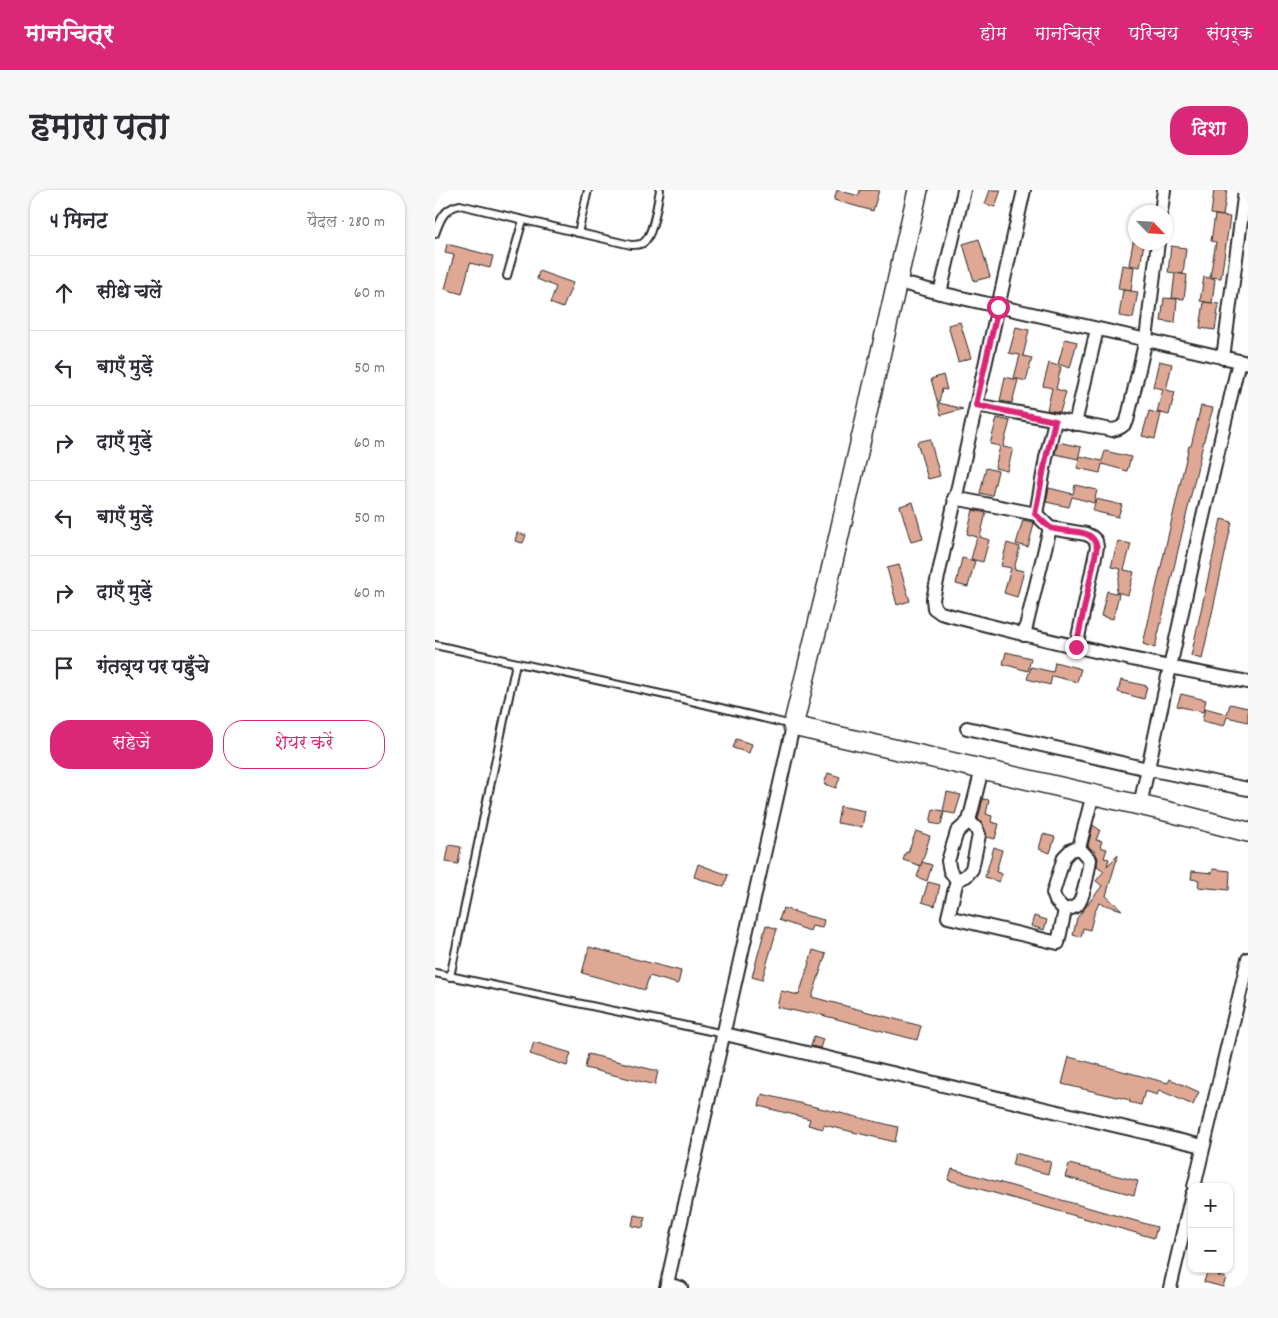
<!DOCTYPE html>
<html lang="hi">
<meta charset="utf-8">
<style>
body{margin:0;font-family:Dekko,"Playpen Sans Deva",sans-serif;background:#f7f7f7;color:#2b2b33}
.controls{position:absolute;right:15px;bottom:15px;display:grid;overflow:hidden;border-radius:10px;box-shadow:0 1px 4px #0004}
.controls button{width:45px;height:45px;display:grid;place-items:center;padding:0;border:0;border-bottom:1px solid #e1e1e2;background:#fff;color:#2b2b33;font:25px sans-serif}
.compass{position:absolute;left:693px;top:15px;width:45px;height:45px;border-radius:50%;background:#fff;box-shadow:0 1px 4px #0004;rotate:115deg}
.stop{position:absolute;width:15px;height:15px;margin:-11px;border:4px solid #db2777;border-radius:50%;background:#fff}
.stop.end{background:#db2777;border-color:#fff;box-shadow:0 1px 5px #0008}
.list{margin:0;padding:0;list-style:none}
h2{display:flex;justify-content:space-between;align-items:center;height:65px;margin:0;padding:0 20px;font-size:21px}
h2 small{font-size:16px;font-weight:400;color:#7c7c81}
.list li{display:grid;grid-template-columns:32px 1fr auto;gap:15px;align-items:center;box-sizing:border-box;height:75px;padding:0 20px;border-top:1px solid #e1e1e2}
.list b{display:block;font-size:19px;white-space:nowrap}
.list em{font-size:16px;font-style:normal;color:#7c7c81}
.actions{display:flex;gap:10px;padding:15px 20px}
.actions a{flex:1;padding:11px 0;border:1px solid #db2777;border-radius:20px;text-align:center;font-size:18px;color:#db2777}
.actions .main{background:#db2777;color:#fff}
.icon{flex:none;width:28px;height:28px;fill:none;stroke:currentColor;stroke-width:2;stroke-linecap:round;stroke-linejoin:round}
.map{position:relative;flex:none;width:813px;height:1098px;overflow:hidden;border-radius:20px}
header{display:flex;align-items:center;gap:30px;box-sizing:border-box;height:70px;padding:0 25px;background:#db2777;color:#fff}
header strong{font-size:24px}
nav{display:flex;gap:28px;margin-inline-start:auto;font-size:18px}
.intro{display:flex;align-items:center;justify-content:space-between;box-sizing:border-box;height:120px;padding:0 30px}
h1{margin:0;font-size:35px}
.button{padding:12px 22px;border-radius:20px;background:#db2777;color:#fff;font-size:18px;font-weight:700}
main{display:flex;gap:30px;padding:0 30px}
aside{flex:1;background:#fff;border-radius:20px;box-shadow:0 1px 4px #0004}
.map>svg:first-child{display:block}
.building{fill:#dea894;stroke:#2b2b2b}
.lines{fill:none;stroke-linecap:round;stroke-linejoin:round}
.lane-casing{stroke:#2b2b2b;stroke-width:10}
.street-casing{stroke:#2b2b2b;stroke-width:16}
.secondary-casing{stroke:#2b2b2b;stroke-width:22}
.lane{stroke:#fff;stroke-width:6}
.street{stroke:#fff;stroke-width:12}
.secondary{stroke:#fff;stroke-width:19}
.route{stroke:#db2777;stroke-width:6}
</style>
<header>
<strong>मानचित्र</strong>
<nav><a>होम</a><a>मानचित्र</a><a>परिचय</a><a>संपर्क</a></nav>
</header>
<div class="intro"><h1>हमारा पता</h1><a class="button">दिशा</a></div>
<main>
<aside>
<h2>4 मिनट<small>पैदल · 280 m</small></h2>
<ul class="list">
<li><svg class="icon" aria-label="ahead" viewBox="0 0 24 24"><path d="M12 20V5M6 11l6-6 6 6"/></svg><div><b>सीधे चलें</b></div><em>60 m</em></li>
<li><svg class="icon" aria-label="left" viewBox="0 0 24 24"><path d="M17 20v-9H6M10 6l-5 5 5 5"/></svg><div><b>बाएँ मुड़ें</b></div><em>50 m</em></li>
<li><svg class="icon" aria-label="right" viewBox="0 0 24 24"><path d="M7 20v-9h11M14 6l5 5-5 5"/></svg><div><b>दाएँ मुड़ें</b></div><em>60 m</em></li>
<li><svg class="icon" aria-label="left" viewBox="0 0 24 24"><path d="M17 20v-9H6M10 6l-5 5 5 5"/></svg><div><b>बाएँ मुड़ें</b></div><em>50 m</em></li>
<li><svg class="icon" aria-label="right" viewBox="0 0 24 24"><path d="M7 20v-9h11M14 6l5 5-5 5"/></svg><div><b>दाएँ मुड़ें</b></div><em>60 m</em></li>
<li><svg class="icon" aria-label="arrive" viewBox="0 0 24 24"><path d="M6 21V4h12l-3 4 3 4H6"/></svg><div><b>गंतव्य पर पहुँचे</b></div></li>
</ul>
<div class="actions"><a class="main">सहेजें</a><a>शेयर करें</a></div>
</aside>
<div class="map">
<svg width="813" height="1098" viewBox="0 0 813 1098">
<rect width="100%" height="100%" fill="#fff"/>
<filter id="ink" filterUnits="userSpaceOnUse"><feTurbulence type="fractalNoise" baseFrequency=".02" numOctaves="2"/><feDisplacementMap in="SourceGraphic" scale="10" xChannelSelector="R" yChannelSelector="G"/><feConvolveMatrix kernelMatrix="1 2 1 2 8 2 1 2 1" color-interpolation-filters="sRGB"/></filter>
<g filter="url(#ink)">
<g class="building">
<polygon points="402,0 424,6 425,0 444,0 438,21 399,10"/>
<polygon points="555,0 566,0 560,17 550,14"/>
<polygon points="779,0 792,0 788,26 776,24"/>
<polygon points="780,25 795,27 786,88 775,87 781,52 776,51"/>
<polygon points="544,49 555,87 539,91 528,54"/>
<polygon points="698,52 709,53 705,77 694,75"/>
<polygon points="12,54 58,66 55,78 35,73 27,104 10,99 19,65 10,63"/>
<polygon points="736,56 751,58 748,84 733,82"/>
<polygon points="687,75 699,77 696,101 683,99"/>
<polygon points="104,81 138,93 128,118 115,113 121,97 102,89"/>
<polygon points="740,83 752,85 749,109 737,108"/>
<polygon points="769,87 780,89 777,113 765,111"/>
<polygon points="688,100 703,102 698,128 684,126"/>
<polygon points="729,108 742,109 740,133 726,131"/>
<polygon points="769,112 784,114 780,140 765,138"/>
<polygon points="525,132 536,168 523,172 513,135"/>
<polygon points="581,137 594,140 588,166 597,168 591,191 579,188 585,165 574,163"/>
<polygon points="630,149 642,152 635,178 623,174"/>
<polygon points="724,171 737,174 731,200 740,202 734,225 722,222 728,199 718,197"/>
<polygon points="614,173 626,177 621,199 631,202 625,222 612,220 617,198 608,196"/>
<polygon points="508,185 512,200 507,199 504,213 528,219 506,225 496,189"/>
<polygon points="570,187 583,190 577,213 565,211"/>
<polygon points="766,216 778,218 769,250 720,458 708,454 754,256 756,256"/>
<polygon points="714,221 726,224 720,249 707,246"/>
<polygon points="562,228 575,231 568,257 578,259 572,281 560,278 565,256 555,254"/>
<polygon points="495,249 505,286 493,289 482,252"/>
<polygon points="623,252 646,257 643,269 620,264"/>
<polygon points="670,261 696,267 692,281 667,274 665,283 642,278 645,266 667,271"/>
<polygon points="551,278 563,281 557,306 545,303"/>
<polygon points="640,295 662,300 659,313 637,307 634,317 611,312 614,298 638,304"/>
<polygon points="661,309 687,315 683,327 658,321"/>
<polygon points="478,312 488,349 476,352 465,316"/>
<polygon points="538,320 551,323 545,347 554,350 548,372 536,369 542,347 532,344"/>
<polygon points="786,329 797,332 767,469 756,466"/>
<polygon points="588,330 597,332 599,334 593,357 581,354"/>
<polygon points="82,343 91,345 88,353 80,351"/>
<polygon points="683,351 696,354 689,380 699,382 693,405 681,402 686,379 676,377"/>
<polygon points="572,353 585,357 579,379 589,381 582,407 569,403 576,378 566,376"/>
<polygon points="527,368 540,371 533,397 521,394"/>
<polygon points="464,375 475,411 462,415 452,378"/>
<polygon points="672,401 684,404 678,429 666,426"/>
<polygon points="571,462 596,468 593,481 568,474"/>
<polygon points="620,472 646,479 642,492 617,486 615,495 592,489 596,477 618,482"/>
<polygon points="686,490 712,496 709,509 683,502"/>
<polygon points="746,504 771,510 768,522 742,516"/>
<polygon points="795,514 813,518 813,532 792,527 789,536 767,531 770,518 792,524"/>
<polygon points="301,549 317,554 314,563 298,558"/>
<polygon points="393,583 405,587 401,598 389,594"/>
<polygon points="512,602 526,605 520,624 509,622 506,635 495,633 498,619 508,621"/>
<polygon points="548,609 554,610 551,624 557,626 556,632 564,634 560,649 552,647 548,635 543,629"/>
<polygon points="405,616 430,621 427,637 402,633"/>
<polygon points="658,635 665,640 661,650 667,651 665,657 672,659 669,668 674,669 672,676 683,665 671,706 687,720 664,713 659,724 655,740 648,738 646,747 638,745 642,728 667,696 661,691 669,681 662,676 663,668 660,662 653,656"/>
<polygon points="481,641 495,646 486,676 468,670 471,662 473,663"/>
<polygon points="608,644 620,647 615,663 604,659"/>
<polygon points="14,655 26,657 23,674 11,672"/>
<polygon points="559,657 567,660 561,682 567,684 564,692 550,687"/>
<polygon points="487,672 497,675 492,691 482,687"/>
<polygon points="263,674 293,685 289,697 259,687"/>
<polygon points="778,679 795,681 794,700 763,697 764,690 756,689 757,681 777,683"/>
<polygon points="493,692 505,695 500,716 487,712"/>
<polygon points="348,718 373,726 389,730 387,738 377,736 375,741 344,730"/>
<polygon points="599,726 612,730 609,740 596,736"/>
<polygon points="331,735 342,739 327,790 317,787"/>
<polygon points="154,757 246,781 243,794 214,786 210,800 147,783"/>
<polygon points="378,760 391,764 377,807 486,836 482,850 375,822 374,824 342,817 346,801 364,805"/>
<polygon points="379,846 388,849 385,858 376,856"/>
<polygon points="99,852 136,863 132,876 95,864"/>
<polygon points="153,864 223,881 220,895 150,878"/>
<polygon points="634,867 733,893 735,889 764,902 758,915 724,900 722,905 710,901 706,915 694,912 695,910 627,894"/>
<polygon points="327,904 463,937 460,952 389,935 388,939 373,935 375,929 324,916"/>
<polygon points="580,963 616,972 613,984 577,975"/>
<polygon points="634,974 703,991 699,1005 630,987"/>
<polygon points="517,979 722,1037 719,1048 513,990"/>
<polygon points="199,1025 210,1027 208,1038 197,1036"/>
<polygon points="773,1079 785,1079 783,1086 791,1088 788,1097 769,1092"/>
</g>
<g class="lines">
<g class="lane-casing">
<g id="lane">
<polyline points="143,43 153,0"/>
<path d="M 0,44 C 5,30 9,18 25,15 L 196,55 C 200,55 204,55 208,53 C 219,45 222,13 225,0"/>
<polyline points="72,86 88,30"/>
<polyline points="0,455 244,508 357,535"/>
<polyline points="0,783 289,844"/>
<polyline points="15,787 81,473"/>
</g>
</g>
<g class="street-casing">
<g id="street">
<path d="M 589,0 L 498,409 L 499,418 L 506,423 L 513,425 C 612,451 712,474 813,492"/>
<polyline points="726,22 729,0"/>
<polyline points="463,92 505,103 813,173"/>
<polyline points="505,103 529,0"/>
<polyline points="788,168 810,0"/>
<path d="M 541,215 L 677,240 C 684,239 688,237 692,231 L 711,149 L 723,52"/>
<polyline points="640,234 662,139"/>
<polyline points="519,308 601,324 615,338 651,344 657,347 661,351 662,357 641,457"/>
<polyline points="601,324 611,268 620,231"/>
<polyline points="589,445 615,338"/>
<polyline points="532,538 713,579 813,599"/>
<path d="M 547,579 L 534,631 L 522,642 L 513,671 L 515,681 L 522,690 L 513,727 L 623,753 L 630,720 C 635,719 641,717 644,713 C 650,703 653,681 655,670 L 644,658 L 658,604"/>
<polyline points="705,615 764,344 804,171"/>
<polyline points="522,690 531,686 537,679 544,645 541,638 534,631"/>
<polyline points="630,720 621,711 618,703 629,667 636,660 644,658"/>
<polyline points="290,844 768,956"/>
<polyline points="759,997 813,769"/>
<polyline points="232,1094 246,1098"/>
<polyline points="231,1098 358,536"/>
<polyline points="735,1098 757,1004"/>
</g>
</g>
<g class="secondary-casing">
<polyline id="secondary" points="483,0 394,389 358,536 739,623 813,642"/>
</g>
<use href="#lane" class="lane"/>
<use href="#street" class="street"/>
<use href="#secondary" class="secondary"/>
</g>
</g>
<g class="lines" filter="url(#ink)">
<path class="route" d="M 563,117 L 541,215 L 620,231 L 611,268 L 600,324 C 605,328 611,335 616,338 C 632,344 657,336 662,357 L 641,457"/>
</g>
</svg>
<div class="controls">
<button>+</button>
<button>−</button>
</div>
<svg class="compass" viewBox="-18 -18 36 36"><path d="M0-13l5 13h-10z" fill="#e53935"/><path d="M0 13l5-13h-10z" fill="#7c7c81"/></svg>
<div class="stop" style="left:563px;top:117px"></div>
<div class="stop end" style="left:641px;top:457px"></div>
</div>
</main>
